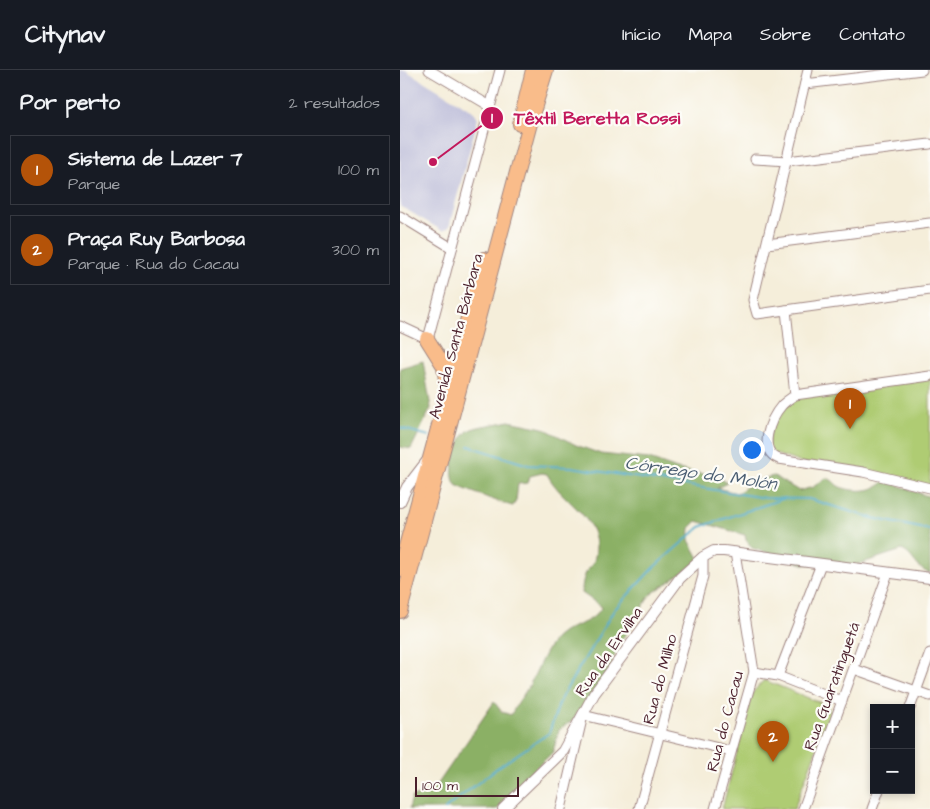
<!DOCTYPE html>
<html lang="pt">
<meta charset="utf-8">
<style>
body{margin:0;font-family:"Architects Daughter",sans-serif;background:#20242c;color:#f1f3f6}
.controls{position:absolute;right:15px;bottom:15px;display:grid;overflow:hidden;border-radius:0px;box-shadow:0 2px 8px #0003}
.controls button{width:45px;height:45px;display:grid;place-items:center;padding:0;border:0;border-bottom:1px solid #363941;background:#171b24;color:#f1f3f6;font:25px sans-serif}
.scale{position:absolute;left:15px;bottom:12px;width:104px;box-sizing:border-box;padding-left:5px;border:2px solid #4a1f2b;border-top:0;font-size:14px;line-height:18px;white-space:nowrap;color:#4a1f2b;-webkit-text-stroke:4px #fdfcf7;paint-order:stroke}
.you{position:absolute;left:351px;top:379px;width:18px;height:18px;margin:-12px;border:4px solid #fff;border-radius:50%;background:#1a73e8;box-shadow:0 0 0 8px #1a73e833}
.badge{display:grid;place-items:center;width:32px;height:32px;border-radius:50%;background:#b45309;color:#fff;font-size:16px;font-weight:700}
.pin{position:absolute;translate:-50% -41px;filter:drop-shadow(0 1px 2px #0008)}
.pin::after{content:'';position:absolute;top:26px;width:18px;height:15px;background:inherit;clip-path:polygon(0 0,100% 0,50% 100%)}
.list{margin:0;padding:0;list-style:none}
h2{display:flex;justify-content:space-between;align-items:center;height:65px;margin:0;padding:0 20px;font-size:21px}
h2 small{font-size:16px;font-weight:400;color:#9ea1a6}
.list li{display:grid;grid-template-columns:32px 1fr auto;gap:15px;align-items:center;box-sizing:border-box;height:70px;margin:0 10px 10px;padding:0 10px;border:1px solid #363941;border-radius:0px}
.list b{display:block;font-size:19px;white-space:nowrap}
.list p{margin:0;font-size:16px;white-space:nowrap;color:#9ea1a6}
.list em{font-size:16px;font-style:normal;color:#9ea1a6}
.map{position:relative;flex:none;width:530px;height:739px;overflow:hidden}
header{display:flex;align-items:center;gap:30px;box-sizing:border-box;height:70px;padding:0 25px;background:#171b24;border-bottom:1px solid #363941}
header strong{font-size:24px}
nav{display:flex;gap:28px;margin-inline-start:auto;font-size:18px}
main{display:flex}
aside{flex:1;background:#171b24}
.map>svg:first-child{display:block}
.industrial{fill:#c2c2dc}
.green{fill:#afcc73;stroke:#7c764f}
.forest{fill:#8bb065;stroke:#6a6848}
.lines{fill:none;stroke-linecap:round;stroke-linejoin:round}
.stream{stroke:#4aa8c9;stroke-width:2}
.minor-casing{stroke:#a08682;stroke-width:11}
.tertiary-casing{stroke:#a08682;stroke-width:12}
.primary-casing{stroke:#a08682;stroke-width:16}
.minor{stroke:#fff;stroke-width:9}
.tertiary{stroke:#fff;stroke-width:10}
.primary{stroke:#f9bc8a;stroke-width:14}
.labels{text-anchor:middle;stroke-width:4.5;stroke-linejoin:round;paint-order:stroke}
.street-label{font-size:16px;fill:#4a1f2b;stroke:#fdfcf7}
.water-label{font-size:18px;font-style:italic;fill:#4a5d72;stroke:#fdfcf7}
.leader{fill:none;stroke:#c2185b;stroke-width:2}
.callout-dot{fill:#c2185b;stroke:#fdfcf7;stroke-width:2}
.mark-label{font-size:15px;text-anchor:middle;font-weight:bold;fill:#fff}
.callout-label{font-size:18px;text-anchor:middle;font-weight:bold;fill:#c2185b;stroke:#fdfcf7;stroke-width:4.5;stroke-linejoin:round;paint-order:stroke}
</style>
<header>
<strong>Citynav</strong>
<nav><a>Início</a><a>Mapa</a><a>Sobre</a><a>Contato</a></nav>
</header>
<main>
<aside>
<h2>Por perto<small>2 resultados</small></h2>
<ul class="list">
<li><span class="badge">1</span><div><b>Sistema de Lazer 7</b><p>Parque</p></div><em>100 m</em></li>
<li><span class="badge">2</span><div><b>Praça Ruy Barbosa</b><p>Parque · Rua do Cacau</p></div><em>300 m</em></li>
</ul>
</aside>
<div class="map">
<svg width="530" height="739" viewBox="0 0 530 739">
<rect width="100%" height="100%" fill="#fdfcf7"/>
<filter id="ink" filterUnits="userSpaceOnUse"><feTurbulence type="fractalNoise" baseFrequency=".02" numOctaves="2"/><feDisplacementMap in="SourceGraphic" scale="10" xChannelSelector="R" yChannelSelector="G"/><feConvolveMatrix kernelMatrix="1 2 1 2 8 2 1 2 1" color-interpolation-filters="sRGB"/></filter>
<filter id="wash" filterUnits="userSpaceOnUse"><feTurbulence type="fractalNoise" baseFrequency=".0096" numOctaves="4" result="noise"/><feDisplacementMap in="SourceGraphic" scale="20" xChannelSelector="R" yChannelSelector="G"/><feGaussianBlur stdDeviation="1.12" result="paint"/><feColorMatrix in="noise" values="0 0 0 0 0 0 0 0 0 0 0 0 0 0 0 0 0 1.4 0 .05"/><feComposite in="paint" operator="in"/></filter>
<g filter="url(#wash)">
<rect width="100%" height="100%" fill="#f5eeda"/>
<polygon class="industrial" points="0,0 5,0 74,42 78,48 49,157 43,161 0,136"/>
<g class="green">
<polygon points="530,306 530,417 399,392 367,381 374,348 395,325"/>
<polygon points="364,610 426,635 430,640 429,646 394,739 322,739 353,622"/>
</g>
<g class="forest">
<polygon points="23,291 31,338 11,379 0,377 0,298"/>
<path d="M 109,351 L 143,358 L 176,375 L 201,384 L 249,389 L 277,399 L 318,407 L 327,413 L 317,418 L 337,423 L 358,410 L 374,406 L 399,421 L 413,417 L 426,408 C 433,409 434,414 440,417 C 454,422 476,423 486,409 L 482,404 L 500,416 L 530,427 L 530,503 C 516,500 514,485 502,480 L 453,496 L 403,494 L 352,478 L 346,470 L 345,465 L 297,451 L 290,458 L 289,470 L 300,490 L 250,525 L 218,576 L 210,598 L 173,650 L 159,660 L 153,682 L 119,714 L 98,739 L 9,739 L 12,727 L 33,721 L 94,632 L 102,642 L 111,645 C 116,634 123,626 129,616 C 138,600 146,574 161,564 C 177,552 189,556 202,537 L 182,523 C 182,515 183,508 187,501 C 189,498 193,494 194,491 C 206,448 163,435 147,404 L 142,403 L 130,406 L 128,413 L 118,414 L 116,431 L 113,436 C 109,436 58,417 56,415 C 47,403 57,369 68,361 C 74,356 99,354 109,351 Z"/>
</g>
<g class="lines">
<g class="stream">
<polyline points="0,358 29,366"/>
<polyline points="69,376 128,395 172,397 365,428 409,429 472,448 530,460"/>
<polyline points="45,739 97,698 149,663 161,628 214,540 253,498 300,457 385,428"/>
</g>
</g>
</g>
<g filter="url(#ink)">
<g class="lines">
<g class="minor-casing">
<g id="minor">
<polyline points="29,0 90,36"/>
<polyline points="408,0 353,230 357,244 530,220"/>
<polyline points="405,14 522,0"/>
<polyline points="355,89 387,91 530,74"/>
<polyline points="0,146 52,178"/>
<polyline points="367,174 530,153"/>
<polyline points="386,240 395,325"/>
<polyline points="0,256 28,269 100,0"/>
<path d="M 530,306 L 395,325 C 391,328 386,331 382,335 C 370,349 357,381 379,389 L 463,402 L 530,418"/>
<polyline points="454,599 530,626"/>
<polyline points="354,602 378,606 442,631"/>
<polyline points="378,606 421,494"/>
<polyline points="510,638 530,583"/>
<polyline points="161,739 183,645 331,681"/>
<polyline points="239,739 303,506 303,487"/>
<polyline points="315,739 354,602 335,482"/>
<polyline points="403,739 488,503"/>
<polyline points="472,739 479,720"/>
</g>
</g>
<g class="tertiary-casing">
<g id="tertiary">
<polyline points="0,432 7,417 27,391"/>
<polyline points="103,739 163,681 194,624 280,508 303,487 314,481 324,481 530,508"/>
</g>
</g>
<g class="primary-casing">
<g id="primary">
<polyline points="120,54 133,0"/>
<polyline points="27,269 44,296 47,316"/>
<polyline points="0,499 84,189"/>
<polyline points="0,541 133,42 146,0"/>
</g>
</g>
<use href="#minor" class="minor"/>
<use href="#tertiary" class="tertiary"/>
<use href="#primary" class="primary"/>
</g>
</g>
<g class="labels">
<g class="street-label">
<text transform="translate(55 266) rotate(-75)" y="6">Avenida Santa Bárbara</text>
<text transform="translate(208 581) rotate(-55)" y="6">Rua da Ervilha</text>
<text transform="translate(259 609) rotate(-75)" y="6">Rua do Milho</text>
<text transform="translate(431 616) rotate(-70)" y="6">Rua Guaratinguetá</text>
<text transform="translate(324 651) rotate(-75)" y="6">Rua do Cacau</text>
</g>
<g class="water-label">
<text transform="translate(301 403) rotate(8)" y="6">Córrego do Molón</text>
</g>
</g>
<path class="leader" d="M33 92L92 48"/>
<g class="callout-dot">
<circle cx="33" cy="92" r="5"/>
<circle cx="92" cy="48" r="12"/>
</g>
<g class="mark-label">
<text x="92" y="53">1</text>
</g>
<g class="callout-label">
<text x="197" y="54">Têxtil Beretta Rossi</text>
</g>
</svg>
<div class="controls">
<button>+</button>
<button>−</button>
</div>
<div class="scale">100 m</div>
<div class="you"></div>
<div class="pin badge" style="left:450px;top:359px">1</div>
<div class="pin badge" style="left:373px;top:692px">2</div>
</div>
</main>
